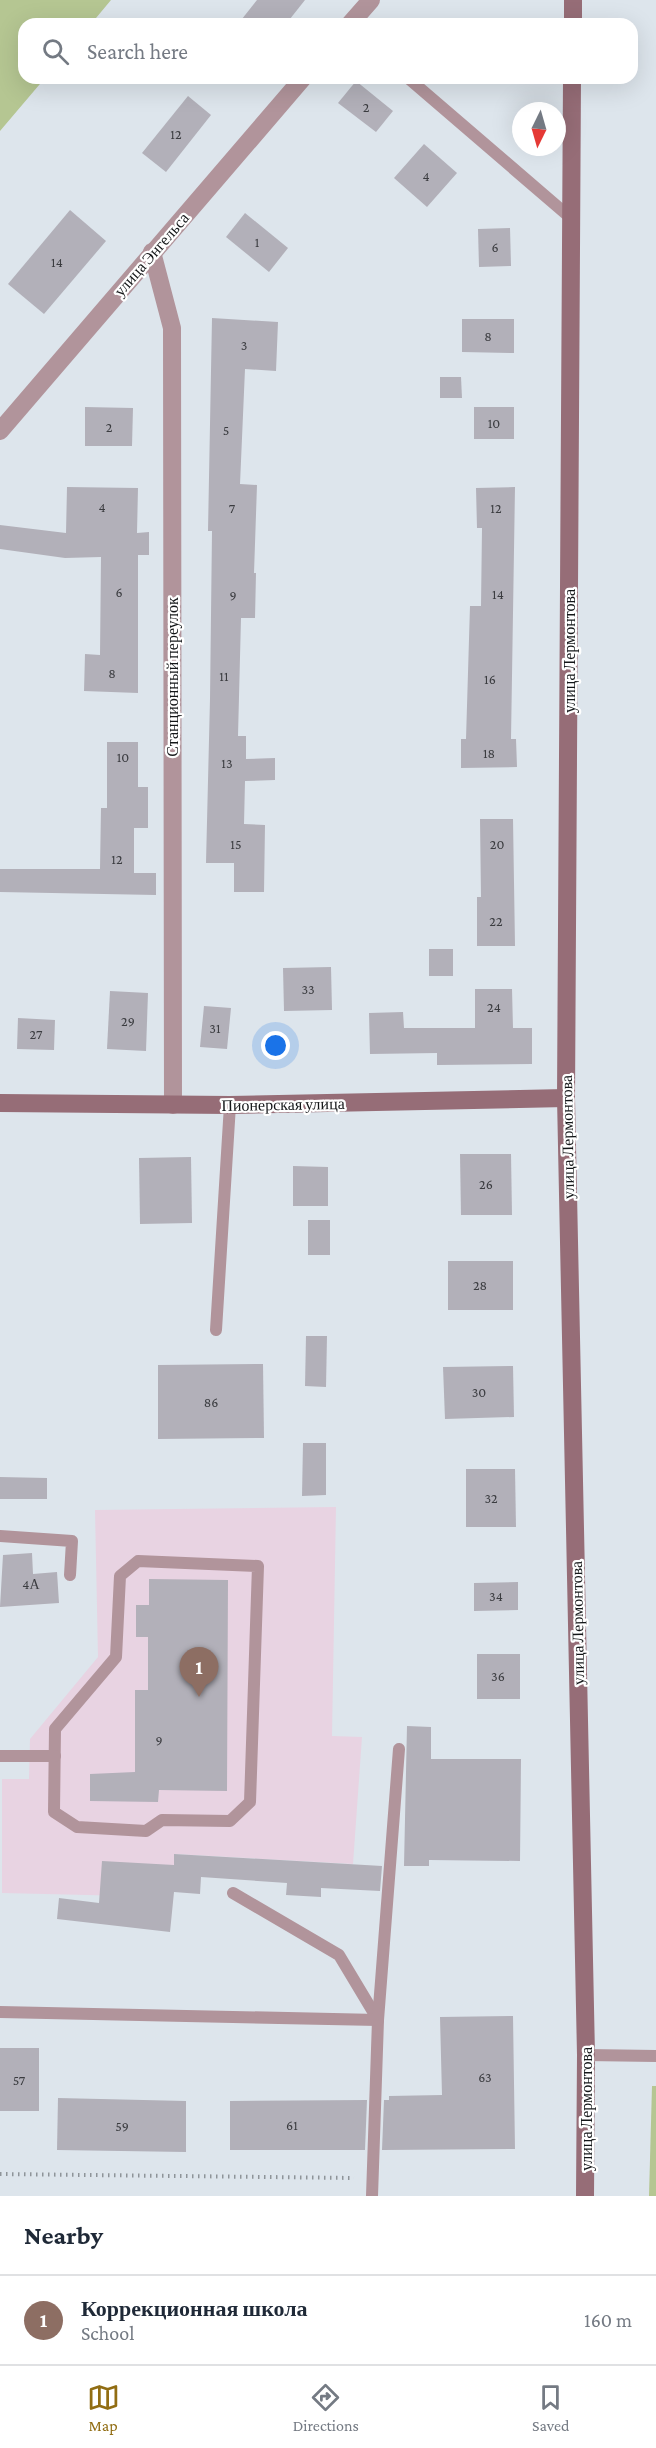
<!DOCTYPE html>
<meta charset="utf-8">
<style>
body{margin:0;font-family:"Crimson Pro",serif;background:#f6f6f7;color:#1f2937}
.compass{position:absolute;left:512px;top:102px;width:54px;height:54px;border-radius:50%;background:#fff;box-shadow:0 6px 24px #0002;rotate:185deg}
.you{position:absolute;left:276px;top:1046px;width:21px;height:21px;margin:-15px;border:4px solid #fff;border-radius:50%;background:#1a73e8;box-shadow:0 0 0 9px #1a73e833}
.badge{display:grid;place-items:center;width:39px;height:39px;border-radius:50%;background:#916d13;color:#fff;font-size:20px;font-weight:700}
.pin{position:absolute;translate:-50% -50px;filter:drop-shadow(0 2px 3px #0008)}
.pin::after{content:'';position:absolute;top:32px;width:21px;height:18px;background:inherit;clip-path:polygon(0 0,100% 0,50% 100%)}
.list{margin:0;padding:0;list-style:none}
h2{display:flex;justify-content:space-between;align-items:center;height:78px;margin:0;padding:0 24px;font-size:26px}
h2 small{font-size:20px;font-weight:400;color:#747a83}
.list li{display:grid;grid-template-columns:39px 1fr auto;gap:18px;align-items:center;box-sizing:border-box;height:90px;padding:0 24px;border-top:2px solid #e0e1e3}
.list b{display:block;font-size:22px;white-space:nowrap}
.list p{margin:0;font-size:20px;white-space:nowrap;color:#747a83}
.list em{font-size:20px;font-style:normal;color:#747a83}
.icon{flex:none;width:33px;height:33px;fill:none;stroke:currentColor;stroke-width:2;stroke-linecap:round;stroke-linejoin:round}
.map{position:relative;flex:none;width:656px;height:2196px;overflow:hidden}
.search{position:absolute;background:#fff;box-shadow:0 6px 24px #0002;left:18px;right:18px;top:18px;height:66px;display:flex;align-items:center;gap:15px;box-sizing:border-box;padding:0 21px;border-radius:18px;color:#747a83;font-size:22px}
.sheet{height:168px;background:#fff}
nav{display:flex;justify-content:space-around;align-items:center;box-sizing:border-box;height:84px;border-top:2px solid #e0e1e3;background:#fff;font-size:16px;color:#747a83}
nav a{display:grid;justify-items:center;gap:3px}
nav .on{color:#916d13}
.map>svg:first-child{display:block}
.education{fill:#e8d3e2}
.green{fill:#b5c692}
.building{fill:#b2b0b9}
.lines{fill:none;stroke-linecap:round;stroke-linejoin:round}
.path{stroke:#8e9499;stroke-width:4;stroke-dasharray:1.5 4.5;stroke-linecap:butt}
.lane{stroke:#b1949b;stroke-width:12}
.street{stroke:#b1949b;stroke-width:18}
.secondary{stroke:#966d77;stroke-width:18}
.labels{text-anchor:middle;stroke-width:4.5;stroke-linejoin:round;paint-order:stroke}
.number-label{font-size:14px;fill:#3b3c40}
.street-label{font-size:16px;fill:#131618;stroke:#fff}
</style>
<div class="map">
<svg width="656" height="2196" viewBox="0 0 656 2196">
<rect width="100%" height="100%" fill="#dde5ec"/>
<polygon class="education" points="336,1507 332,1736 362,1737 353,1864 175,1854 172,1897 2,1893 2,1779 29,1779 30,1739 98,1657 95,1510"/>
<g class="green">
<polygon points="0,0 111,0 91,24 24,24 24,78 45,78 0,131"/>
<polygon points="652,2086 656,2086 656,2196 649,2196"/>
</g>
<g class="building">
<polygon points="257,0 305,0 286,24 238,24"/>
<polygon points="356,81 393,111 376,132 338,103"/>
<polygon points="188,96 211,115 166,172 142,153"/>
<polygon points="424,144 457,173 427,207 394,178"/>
<polygon points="70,210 106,241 44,314 8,284"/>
<polygon points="245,213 288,248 269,272 226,237"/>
<polygon points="510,228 511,266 479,267 478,229"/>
<polygon points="212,318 278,322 276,371 245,369 240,484 257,485 254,573 256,573 255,618 241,618 238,736 246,736 246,759 275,758 275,780 245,781 244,824 265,825 264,892 234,892 234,863 206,863 210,699 212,531 208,531"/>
<polygon points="462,319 514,319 514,353 462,352"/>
<polygon points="440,377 461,377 462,398 440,398"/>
<polygon points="85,407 133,408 132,446 85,446"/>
<rect x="474" y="407" width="40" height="32"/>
<polygon points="67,487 138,488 137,533 149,532 149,555 138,555 138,693 84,691 85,654 100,655 101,557 65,558 0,549 0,525 66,533"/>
<polygon points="515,487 511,739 516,739 517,767 461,768 461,739 466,739 470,606 481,606 482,528 477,528 476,488"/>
<polygon points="107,742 138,742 138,787 148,787 148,828 134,828 134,873 156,873 156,895 0,892 0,869 100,869 101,808 107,808"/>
<polygon points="480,819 513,819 515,946 477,946 477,897 481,897"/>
<rect x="429" y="949" width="24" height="27"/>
<polygon points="331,967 332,1010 284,1011 283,968"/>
<polygon points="475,989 512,989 513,1028 532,1028 532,1064 437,1065 437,1053 370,1054 369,1013 403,1012 404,1028 475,1028"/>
<polygon points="110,991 148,993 146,1051 107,1049"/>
<polygon points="204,1006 231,1008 227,1049 200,1047"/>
<polygon points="18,1018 55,1020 54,1050 17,1049"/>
<polygon points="460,1154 511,1154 512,1215 461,1215"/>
<polygon points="191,1157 192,1223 140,1224 139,1158"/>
<polygon points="293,1166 328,1167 328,1206 293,1206"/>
<rect x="308" y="1220" width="22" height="35"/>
<rect x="448" y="1261" width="65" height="49"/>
<polygon points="306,1336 327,1336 326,1387 305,1386"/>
<polygon points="263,1364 264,1438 158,1439 158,1365"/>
<polygon points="513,1366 514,1417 445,1419 443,1367"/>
<polygon points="303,1443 326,1443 326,1495 302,1496"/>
<polygon points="466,1469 515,1469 516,1527 466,1527"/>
<polygon points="0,1477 47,1478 47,1499 0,1499"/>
<polygon points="32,1553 33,1574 57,1572 59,1603 0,1607 3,1555"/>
<polygon points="149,1579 228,1580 227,1791 159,1790 158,1802 90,1801 90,1774 135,1772 135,1690 148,1690 148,1637 136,1637 136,1605 149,1605"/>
<polygon points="518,1582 518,1610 474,1611 474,1583"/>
<rect x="477" y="1654" width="43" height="45"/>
<polygon points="407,1726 431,1727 431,1759 521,1759 520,1861 429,1860 429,1866 404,1866"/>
<polygon points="174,1854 382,1866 380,1891 321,1888 321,1897 286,1895 287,1883 201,1877 200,1894 174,1892 170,1932 57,1919 59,1898 99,1903 102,1861 174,1865"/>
<polygon points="513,2016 515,2149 382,2150 384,2100 389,2100 389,2096 442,2095 440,2017"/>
<rect x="0" y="2048" width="39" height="63"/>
<polygon points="58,2098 186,2101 186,2152 57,2150"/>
<polygon points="367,2100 365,2150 230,2150 230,2101"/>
</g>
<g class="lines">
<polyline class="path" points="0,2174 354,2178"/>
<g class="lane">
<polyline points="408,78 572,219"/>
<polyline points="216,1330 230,1105"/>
<polyline points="0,1536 72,1541 70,1575"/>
<polygon points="138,1561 258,1566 250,1802 230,1821 162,1820 146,1831 77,1827 54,1812 55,1729 116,1657 120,1576"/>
<polyline points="0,1756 55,1756"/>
<polyline points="233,1893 339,1955 378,2020 372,2196"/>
<polyline points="0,2012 378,2020 399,1749"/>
<polyline points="586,2055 656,2056"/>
</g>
<g class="street">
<polyline points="350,24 371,0"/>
<polyline points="152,252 172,328 173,1105"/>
<polyline points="0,431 303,78"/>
</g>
<g class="secondary">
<polyline points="573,24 573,0"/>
<polyline points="572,78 566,1098 586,2055 585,2196"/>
<polyline points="0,1103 230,1105 566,1098"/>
</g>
</g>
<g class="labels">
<g class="number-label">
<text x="366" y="112">2</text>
<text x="176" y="139">12</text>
<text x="426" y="181">4</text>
<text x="257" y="247">1</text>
<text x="495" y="252">6</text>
<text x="57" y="267">14</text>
<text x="488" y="341">8</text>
<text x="244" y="350">3</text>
<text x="494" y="428">10</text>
<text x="109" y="432">2</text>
<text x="226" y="435">5</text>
<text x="102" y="512">4</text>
<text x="232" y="513">7</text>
<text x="496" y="513">12</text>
<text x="119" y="597">6</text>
<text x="498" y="599">14</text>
<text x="233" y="600">9</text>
<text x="112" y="678">8</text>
<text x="224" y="681">11</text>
<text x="490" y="684">16</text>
<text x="489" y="758">18</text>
<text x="123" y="762">10</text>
<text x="227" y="768">13</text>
<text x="236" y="849">15</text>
<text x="497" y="849">20</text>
<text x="117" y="864">12</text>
<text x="496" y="926">22</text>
<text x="308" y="994">33</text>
<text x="494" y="1012">24</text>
<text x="128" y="1026">29</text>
<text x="215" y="1033">31</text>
<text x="36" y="1039">27</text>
<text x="486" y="1189">26</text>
<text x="480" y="1290">28</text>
<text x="479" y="1397">30</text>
<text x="211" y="1407">86</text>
<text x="491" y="1503">32</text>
<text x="31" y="1589">4А</text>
<text x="496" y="1601">34</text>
<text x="498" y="1681">36</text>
<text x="159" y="1745">9</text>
<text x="485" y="2082">63</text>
<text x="19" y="2085">57</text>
<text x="292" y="2130">61</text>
<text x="122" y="2131">59</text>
</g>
<g class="street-label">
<text transform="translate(151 254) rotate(-49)" y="6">улица Энгельса</text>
<text transform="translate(569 651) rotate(-90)" y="6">улица Лермонтова</text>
<text transform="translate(172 677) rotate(-90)" y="6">Станционный переулок</text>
<text transform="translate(283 1104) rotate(-1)" y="6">Пионерская улица</text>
<text transform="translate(567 1137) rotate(-91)" y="6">улица Лермонтова</text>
<text transform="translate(577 1623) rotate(-91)" y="6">улица Лермонтова</text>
<text transform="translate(586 2109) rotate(-90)" y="6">улица Лермонтова</text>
</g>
</g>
</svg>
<svg class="compass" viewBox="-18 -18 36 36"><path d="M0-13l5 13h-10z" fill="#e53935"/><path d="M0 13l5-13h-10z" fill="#747a83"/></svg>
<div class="you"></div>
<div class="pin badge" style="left:199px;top:1697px;background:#8d6e63">1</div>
<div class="search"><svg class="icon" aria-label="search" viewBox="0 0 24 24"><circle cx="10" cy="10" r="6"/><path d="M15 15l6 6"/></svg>Search here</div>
</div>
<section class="sheet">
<h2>Nearby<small></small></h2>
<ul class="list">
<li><span class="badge" style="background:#8d6e63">1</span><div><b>Коррекционная школа</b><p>School</p></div><em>160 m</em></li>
</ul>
</section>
<nav>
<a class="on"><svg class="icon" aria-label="map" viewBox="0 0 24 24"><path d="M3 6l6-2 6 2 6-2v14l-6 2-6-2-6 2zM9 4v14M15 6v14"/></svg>Map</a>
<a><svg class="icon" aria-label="directions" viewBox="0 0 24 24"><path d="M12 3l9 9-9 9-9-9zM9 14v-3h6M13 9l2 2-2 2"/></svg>Directions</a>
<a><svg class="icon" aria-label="saved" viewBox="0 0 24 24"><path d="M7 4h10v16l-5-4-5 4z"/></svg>Saved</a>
</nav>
